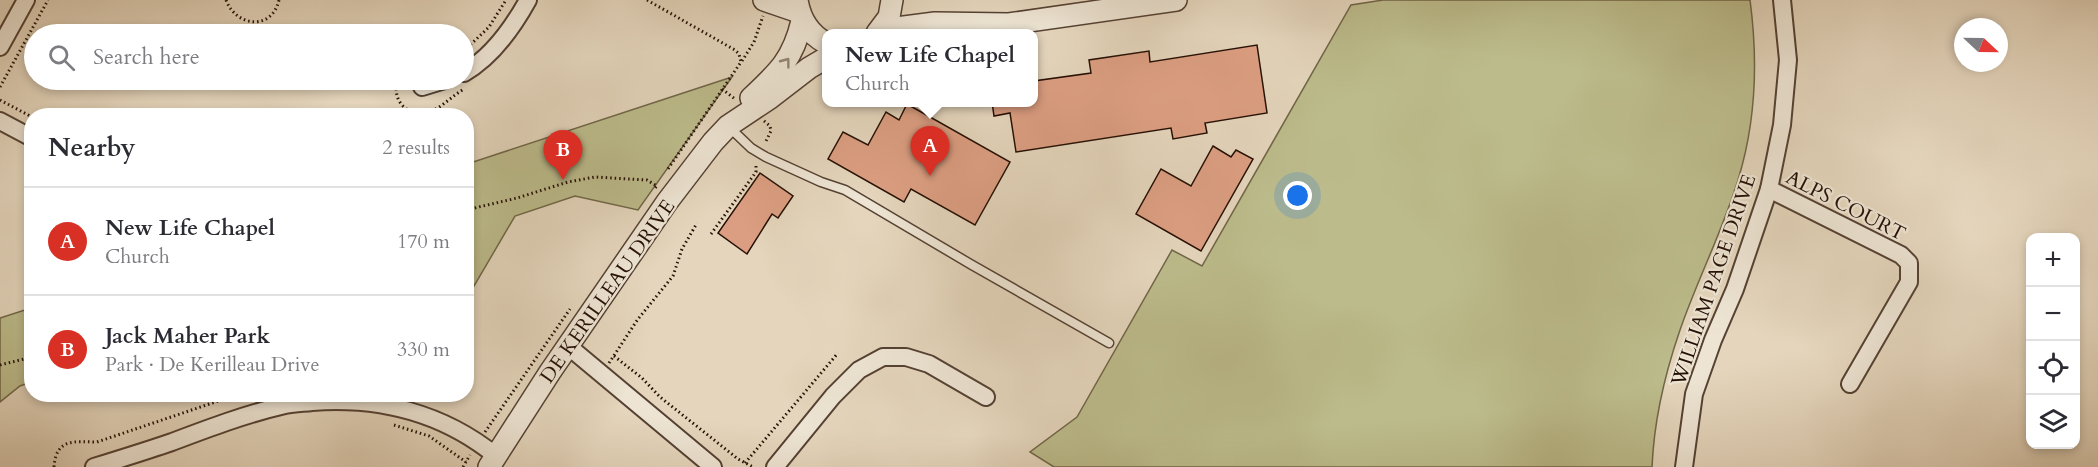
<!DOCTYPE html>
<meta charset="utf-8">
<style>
body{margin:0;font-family:Cardo,serif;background:#f7f7f7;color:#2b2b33}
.controls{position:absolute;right:18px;bottom:18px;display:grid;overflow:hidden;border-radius:12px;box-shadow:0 3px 9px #0003}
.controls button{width:54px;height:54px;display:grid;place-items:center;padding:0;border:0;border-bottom:2px solid #e1e1e2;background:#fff;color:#2b2b33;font:30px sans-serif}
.compass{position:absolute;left:1954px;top:18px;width:54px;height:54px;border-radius:50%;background:#fff;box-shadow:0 3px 9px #0003;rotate:112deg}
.you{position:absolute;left:1298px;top:196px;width:21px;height:21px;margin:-15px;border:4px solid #fff;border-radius:50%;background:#1a73e8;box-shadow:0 0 0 9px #1a73e833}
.badge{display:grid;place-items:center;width:39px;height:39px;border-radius:50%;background:#d93025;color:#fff;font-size:20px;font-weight:700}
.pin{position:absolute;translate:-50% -50px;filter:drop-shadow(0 2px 3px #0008)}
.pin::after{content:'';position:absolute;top:32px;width:21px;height:18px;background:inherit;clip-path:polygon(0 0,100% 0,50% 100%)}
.popup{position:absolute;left:822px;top:29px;width:216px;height:78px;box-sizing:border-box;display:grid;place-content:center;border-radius:12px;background:#fff;filter:drop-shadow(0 2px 4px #0005);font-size:20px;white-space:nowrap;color:#7c7c81}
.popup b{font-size:22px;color:#2b2b33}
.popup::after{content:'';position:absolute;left:50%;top:100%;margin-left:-12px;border:12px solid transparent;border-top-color:#fff}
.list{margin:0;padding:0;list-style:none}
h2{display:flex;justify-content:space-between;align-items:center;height:78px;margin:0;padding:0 24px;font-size:26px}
h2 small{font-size:20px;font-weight:400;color:#7c7c81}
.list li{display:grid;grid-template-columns:39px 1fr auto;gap:18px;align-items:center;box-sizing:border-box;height:108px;padding:0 24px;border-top:2px solid #e1e1e2}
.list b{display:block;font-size:22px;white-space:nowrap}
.list p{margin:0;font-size:20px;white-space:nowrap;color:#7c7c81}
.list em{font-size:20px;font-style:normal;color:#7c7c81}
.icon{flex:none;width:33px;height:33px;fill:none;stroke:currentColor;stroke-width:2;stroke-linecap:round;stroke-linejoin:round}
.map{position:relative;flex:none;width:2098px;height:467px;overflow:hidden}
.search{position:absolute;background:#fff;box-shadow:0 3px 9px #0003;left:24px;top:24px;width:450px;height:66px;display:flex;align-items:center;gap:15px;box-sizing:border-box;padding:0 21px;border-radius:33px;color:#7c7c81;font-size:22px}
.panel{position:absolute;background:#fff;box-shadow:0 3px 9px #0003;left:24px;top:108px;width:450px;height:294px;border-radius:24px}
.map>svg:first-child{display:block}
.green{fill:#bcbb8b;stroke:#706648;stroke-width:1.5}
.building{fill:#dc9e82;stroke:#251005;stroke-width:1.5}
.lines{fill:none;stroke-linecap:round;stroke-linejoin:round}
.service-casing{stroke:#554133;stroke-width:11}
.minor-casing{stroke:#554133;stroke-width:20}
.tertiary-casing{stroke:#554133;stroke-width:24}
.path{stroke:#251005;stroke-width:3;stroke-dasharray:1.5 3;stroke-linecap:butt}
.service{stroke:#ede4d3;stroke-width:8}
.minor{stroke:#ede4d3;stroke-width:16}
.tertiary{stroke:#ede4d3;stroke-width:21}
.oneway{stroke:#938576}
.labels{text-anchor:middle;stroke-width:4.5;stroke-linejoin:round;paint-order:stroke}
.street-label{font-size:20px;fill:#251005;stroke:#ede4d3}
</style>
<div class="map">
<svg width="2098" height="467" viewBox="0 0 2098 467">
<rect width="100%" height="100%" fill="#e4d5bc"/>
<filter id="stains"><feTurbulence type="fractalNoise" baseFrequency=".00333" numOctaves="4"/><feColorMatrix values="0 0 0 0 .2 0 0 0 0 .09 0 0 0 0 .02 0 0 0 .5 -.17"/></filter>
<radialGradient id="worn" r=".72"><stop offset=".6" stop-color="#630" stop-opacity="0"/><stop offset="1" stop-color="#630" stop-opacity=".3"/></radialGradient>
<g class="green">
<path d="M 1383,0 L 1750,0 C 1758,60 1756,122 1738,180 C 1722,233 1696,282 1679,333 C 1664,377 1654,421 1652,467 L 1054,467 L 1030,452 L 1077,417 L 1172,250 L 1202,266 L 1351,5 Z"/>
<polygon points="732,77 638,210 575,196 515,216 467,298 467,164"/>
<polygon points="31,308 31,382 20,386 0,402 0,318"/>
</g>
<g class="building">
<polygon points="1257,45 1267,113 1205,123 1207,133 1173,139 1171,128 1016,152 1010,113 994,116 992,102 1034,102 1034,81 1091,73 1089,60 1149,51 1150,62"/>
<polygon points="907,104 1010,162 975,225 911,189 904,202 828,159 843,132 868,145 886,112 899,120"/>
<polygon points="1213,146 1231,157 1236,150 1253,159 1201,251 1136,214 1161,169 1191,186"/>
<polygon points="760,173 793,196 778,218 772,214 747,254 718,233"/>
</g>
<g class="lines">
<g class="service-casing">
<polyline id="service" points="728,126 751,148 766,157 821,182 845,190 972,265 1109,343"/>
</g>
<g class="minor-casing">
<g id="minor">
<polyline points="0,47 26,0"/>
<path d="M 464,73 C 492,57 512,29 528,0"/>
<polyline points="422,87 445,80"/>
<polyline points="0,121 32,138"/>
<polyline points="1769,189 1901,255 1909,263 1909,282 1850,384"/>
<polyline points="568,346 713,467"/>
<path d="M 94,467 C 120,459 146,451 172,442 C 209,428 246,414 285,405 C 294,403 303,403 312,402 C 379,397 443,413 496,456"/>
<polyline points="775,467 833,396 859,370 883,357 906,357 929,364 986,397"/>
<polyline points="1684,467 1694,394 1713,340 1735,289 1769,189 1782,125 1788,60 1782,0"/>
</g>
</g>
<g class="tertiary-casing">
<g id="tertiary">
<polyline points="764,0 799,12"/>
<path d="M 797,0 C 800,19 809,34 826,43"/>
<polyline points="881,30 935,23 1009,24 1176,0"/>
<polyline points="877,33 889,17 892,0"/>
<path d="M 751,98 C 779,72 793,59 802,21"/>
<polyline points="489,467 550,372 667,202 713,142 728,126 770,98 809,68 826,58"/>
</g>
</g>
<g class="path">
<path d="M 226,0 C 236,27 272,31 279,0"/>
<polyline points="647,0 735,50 739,54 741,62 668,169"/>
<polyline points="464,51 489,27 506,0"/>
<polyline points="742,61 754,42 763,16"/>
<path d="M 397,80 C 395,89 396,99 403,106 C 426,127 445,100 464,89"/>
<polyline points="0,87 48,0"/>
<polyline points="722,89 735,99"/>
<polyline points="0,100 32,117"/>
<polyline points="764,121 770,126 771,131 765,143"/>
<polyline points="466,210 517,198 568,182 595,177 647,180 657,186 655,188"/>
<polyline points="711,234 756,172 756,163"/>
<polyline points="614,356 642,378 660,397 738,459 753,467"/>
<polyline points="609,363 638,319 673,276 682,249 697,223"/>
<polyline points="0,365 32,357"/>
<polyline points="394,425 429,436 466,462"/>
<polyline points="485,432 570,309"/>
<polyline points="745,463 838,353"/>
<path d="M 54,467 C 56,437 76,442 97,442 L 239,394"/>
<polyline points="463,467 470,455"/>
</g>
<use href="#service" class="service"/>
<use href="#minor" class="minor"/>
<use href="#tertiary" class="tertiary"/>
</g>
<defs><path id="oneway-chevron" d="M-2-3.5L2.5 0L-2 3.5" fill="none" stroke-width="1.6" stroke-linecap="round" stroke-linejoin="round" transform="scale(1.5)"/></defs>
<use class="oneway" href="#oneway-chevron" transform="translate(786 62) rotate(-53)"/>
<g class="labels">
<g class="street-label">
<text transform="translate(1846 205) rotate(27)" y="7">ALPS COURT</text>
<text transform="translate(1713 280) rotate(-71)" y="7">WILLIAM PAGE DRIVE</text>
<text transform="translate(607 291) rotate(-55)" y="7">DE KERILLEAU DRIVE</text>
</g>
</g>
<rect width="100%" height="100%" filter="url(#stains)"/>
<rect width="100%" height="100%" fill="url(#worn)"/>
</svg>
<div class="controls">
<button>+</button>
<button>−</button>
<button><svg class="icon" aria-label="locate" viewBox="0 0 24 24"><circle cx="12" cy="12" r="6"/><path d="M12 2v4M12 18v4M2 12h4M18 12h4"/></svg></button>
<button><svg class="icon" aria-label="layers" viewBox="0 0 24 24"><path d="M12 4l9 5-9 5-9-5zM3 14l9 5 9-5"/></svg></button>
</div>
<svg class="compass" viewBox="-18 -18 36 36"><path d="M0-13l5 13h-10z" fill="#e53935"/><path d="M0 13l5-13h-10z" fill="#7c7c81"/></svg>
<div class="you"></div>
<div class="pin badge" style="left:930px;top:176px">A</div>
<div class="popup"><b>New Life Chapel</b>Church</div>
<div class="pin badge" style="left:563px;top:180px">B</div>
<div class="search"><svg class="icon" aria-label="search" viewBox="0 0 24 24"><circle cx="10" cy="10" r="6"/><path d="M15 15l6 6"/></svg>Search here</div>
<section class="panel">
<h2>Nearby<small>2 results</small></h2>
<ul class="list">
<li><span class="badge">A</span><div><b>New Life Chapel</b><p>Church</p></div><em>170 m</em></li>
<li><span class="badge">B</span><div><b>Jack Maher Park</b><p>Park · De Kerilleau Drive</p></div><em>330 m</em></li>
</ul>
</section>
</div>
